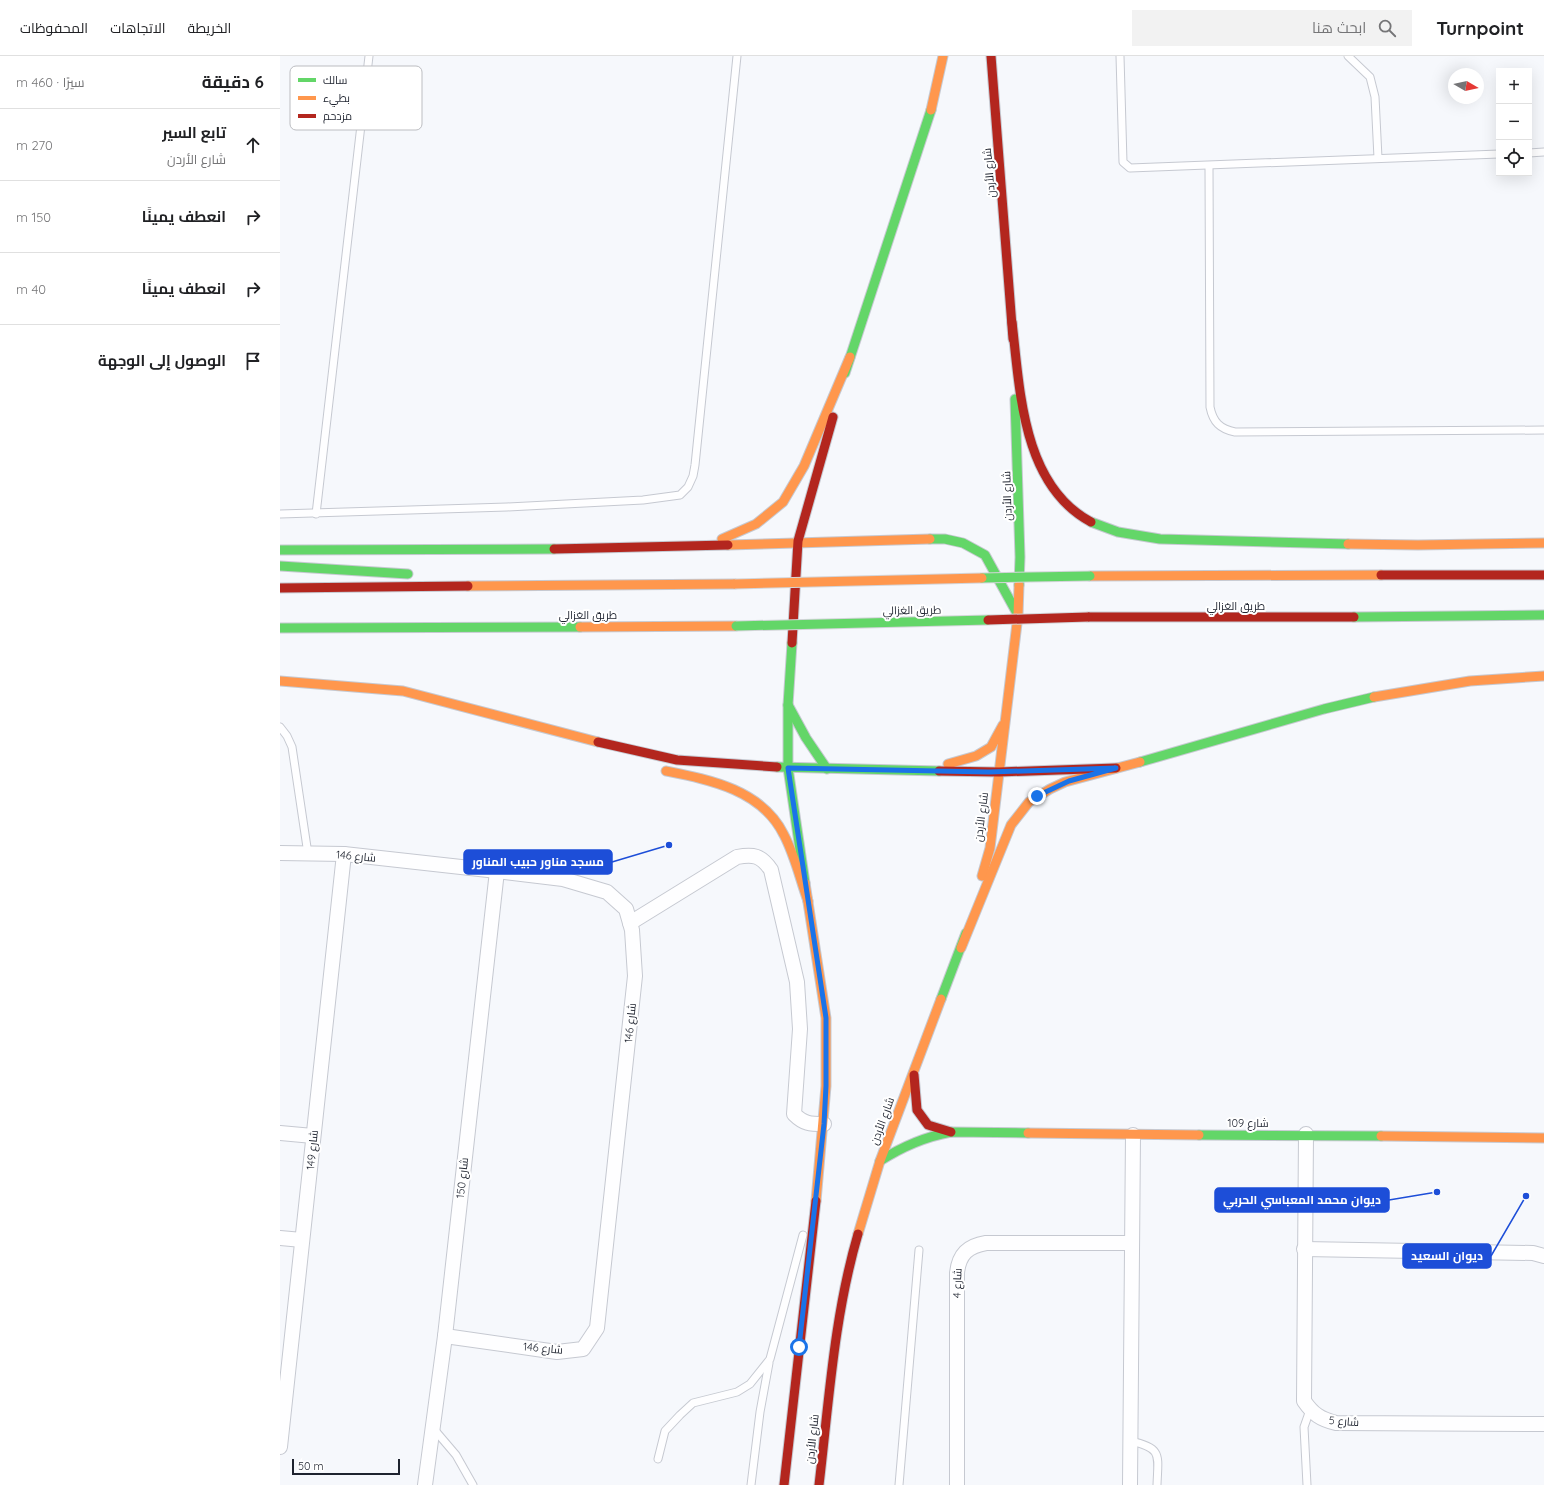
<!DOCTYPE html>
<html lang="ar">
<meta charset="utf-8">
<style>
body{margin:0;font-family:Quicksand,Cairo,sans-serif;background:#f2f2f2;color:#202124;direction:rtl}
.controls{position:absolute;right:12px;top:12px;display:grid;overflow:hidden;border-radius:0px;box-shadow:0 4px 16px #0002}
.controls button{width:36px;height:36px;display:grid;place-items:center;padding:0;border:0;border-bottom:1px solid #e0e0e0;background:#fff;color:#202124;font:20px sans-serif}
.compass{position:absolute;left:1168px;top:12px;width:36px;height:36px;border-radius:50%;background:#fff;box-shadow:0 4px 16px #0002;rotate:99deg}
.scale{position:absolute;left:12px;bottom:10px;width:108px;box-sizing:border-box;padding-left:4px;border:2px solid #1e232f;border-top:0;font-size:11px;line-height:14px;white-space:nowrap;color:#1e232f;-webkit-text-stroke:3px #fff;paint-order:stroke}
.stop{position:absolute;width:12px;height:12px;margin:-9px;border:3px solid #1a73e8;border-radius:50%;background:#fff}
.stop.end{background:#1a73e8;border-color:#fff;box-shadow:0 1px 4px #0008}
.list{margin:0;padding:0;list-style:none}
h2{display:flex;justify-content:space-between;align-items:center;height:52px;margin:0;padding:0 16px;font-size:17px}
h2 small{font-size:13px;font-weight:400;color:#757577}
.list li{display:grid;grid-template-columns:26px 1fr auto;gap:12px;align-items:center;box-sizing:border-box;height:72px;padding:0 16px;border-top:1px solid #e0e0e0}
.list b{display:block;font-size:15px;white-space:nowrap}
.list p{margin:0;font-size:13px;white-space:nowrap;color:#757577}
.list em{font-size:13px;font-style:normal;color:#757577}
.icon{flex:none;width:22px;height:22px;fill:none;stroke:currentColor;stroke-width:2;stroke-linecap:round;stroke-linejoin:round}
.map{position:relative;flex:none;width:1264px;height:1429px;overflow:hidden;direction:ltr}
header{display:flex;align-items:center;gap:24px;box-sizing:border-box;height:56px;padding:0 20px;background:#fff;border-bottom:1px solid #e0e0e0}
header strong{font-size:19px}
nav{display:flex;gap:22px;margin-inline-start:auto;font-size:14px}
.search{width:280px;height:36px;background:#f2f2f2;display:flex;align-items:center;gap:10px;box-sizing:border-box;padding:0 14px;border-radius:0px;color:#757577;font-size:15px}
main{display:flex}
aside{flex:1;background:#fff}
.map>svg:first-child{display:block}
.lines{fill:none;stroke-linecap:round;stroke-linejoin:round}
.lane-casing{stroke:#c6c9d1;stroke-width:9}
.street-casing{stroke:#c6c9d1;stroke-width:16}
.fast-casing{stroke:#c6c9d1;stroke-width:11}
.slow-casing{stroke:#c6c9d1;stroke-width:11}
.jam-casing{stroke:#c6c9d1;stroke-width:11}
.lane{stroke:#fefeff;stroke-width:7}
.street{stroke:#fefeff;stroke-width:14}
.fast{stroke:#63d668;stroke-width:9}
.slow{stroke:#ff974d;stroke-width:9}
.jam{stroke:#b3261e;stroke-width:9}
.fast-bridge-casing{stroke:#d3d5d9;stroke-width:11;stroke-linecap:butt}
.slow-bridge-casing{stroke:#d3d5d9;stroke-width:11;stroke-linecap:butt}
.jam-bridge-casing{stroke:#d3d5d9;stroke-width:11;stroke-linecap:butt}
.fast-bridge{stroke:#63d668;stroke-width:9}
.slow-bridge{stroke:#ff974d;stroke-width:9}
.jam-bridge{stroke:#b3261e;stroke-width:9}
.route{stroke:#1a73e8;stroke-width:5}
.labels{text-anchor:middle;stroke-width:4;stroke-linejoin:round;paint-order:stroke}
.street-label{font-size:11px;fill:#1e232f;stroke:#fff}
.key{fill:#fff;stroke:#bcbdc1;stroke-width:1}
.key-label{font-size:11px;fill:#1e232f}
.leader{fill:none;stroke:#1d4ed8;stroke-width:1.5}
.callout-dot{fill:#1d4ed8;stroke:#fff;stroke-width:1.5}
.callout{fill:#1d4ed8;stroke:#1d4ed8;stroke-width:1.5}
.callout-label{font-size:12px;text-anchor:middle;font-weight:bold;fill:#fff}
</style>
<header>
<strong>Turnpoint</strong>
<div class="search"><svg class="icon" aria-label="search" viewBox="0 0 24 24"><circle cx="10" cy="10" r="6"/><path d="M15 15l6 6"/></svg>ابحث هنا</div>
<nav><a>الخريطة</a><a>الاتجاهات</a><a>المحفوظات</a></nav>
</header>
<main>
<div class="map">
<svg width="1264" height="1429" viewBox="0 0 1264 1429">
<rect width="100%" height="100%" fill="#f6f8fc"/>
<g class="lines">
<g class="lane-casing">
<g id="lane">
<polyline points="840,0 843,106 850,112 1219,98"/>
<polyline points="1068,0 1090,21 1095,41 1098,102"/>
<polyline points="1249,97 1264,96"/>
<path d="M 929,110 L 930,351 C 933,366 940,373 955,376 L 1264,374"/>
<polyline points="0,458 227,451 363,444 400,439 408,431 413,420 415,409 457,0"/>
<polyline points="36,458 89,0"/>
<polyline points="0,671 7,680 12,691 28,798"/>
<polyline points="153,1372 176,1399 193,1429"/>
<path d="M 850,1385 C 883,1392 878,1399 877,1429"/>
<polyline points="378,1403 385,1375 400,1359 413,1347 457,1336 470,1328 490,1303 523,1179"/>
<polyline points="471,1429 480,1356 489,1307"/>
<polyline points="619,1429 639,1194"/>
<polyline points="1027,1429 1024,1371 1030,1354"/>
</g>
</g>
<g class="street-casing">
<g id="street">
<polyline points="0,797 64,798 217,815 283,823 327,836 346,853 352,874 355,920 317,1272 303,1293 277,1296 165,1280"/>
<path d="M 350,867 L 457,801 C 473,798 481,799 491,814 L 517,926 L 520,973 L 514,1058 C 524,1068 530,1068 544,1068"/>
<polyline points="0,1077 33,1080"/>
<path d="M 1026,1078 L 1024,1345 C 1033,1358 1040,1363 1056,1367 L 1264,1368"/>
<polyline points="0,1182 22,1184"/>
<polyline points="1024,1193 1253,1197 1264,1200"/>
<polyline points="0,1391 64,798"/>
<polyline points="145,1429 165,1280 217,815"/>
<path d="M 677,1429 L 677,1217 C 679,1198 688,1190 706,1187 L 852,1187"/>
<polyline points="850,1429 853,1079"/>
</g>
</g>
<g class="fast-casing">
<g id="fast">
<polyline points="565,317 651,54"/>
<polyline points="735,343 740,501 739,529"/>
<polyline points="811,466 838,476 880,483 1068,488"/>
<polyline points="650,483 665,483 683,487 705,499 738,559"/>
<polyline points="0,494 274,493"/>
<polyline points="0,510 128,518"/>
<polyline points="1074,561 1264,559"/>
<polyline points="0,572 300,571"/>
<polyline points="512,587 508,649 508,712 525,827"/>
<polyline points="508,649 526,682 547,713"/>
<polyline points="860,706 1044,653 1094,641"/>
<polyline points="497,711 659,715"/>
<polyline points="661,943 686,877"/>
<polyline points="919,1079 1101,1080"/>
<path d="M 600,1105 C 623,1090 644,1081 671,1076 L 748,1077"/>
</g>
</g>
<g class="slow-casing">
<g id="slow">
<polyline points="651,54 663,0"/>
<polyline points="442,483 476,468 503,446 524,410 570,301"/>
<polyline points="1068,488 1138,489 1264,487"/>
<polyline points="448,489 650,483"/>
<polyline points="810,520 1101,519"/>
<polyline points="188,530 455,528"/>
<polyline points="300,571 456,570"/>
<polyline points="0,625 123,635 318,686"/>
<polyline points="1094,641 1190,625 1264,620"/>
<polyline points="668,708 696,700 711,691 723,669"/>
<path d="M 386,715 C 431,724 482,734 504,779 C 515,800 520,823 528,845"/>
<polyline points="702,820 710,792 738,559 739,529"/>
<polyline points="525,827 546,962 546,1030 536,1145"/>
<polyline points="681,892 731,769 749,746 770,733 785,726 860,706"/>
<polyline points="748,1077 919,1079"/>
<polyline points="1101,1080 1264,1082"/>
<polyline points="578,1178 600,1105 661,943"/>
</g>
</g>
<g class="jam-casing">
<g id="jam">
<polyline points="711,0 733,283"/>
<path d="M 732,266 C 740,334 742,429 811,466"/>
<polyline points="274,493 448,489"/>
<polyline points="1101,519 1264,519"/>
<polyline points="0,532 188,530"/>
<polyline points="808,561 1074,561"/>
<polyline points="512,587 518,485 553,361"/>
<polyline points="318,686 397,704 497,711"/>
<polyline points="659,715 719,716 836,712"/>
<polyline points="634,1019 637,1054 648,1069 671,1076"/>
<polyline points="504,1429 536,1145"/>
<path d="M 539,1429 C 549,1345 554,1260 578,1178"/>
</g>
</g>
<use href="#lane" class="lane"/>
<use href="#street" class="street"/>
<use href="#fast" class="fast"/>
<use href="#slow" class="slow"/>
<use href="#jam" class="jam"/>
<g class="fast-bridge-casing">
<g id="fast-bridge">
<polyline points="702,522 810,520"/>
<polyline points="456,570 708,564"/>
</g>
</g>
<g class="slow-bridge-casing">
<polyline id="slow-bridge" points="455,528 702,522"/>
</g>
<g class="jam-bridge-casing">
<polyline id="jam-bridge" points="708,564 808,561"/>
</g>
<use href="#fast-bridge" class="fast-bridge"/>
<use href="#slow-bridge" class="slow-bridge"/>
<use href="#jam-bridge" class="jam-bridge"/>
</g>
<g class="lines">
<polyline class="route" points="519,1291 544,1068 546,1030 546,962 508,712 709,716 836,712 789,725 757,740"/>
</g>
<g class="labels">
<g class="street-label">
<text transform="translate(709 117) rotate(-95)" y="4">شارع الأردن</text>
<text transform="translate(727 440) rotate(-92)" y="4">شارع الأردن</text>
<text x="956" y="554">طريق الغزالي</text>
<text transform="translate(632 554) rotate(-1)" y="4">طريق الغزالي</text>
<text x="308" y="563">طريق الغزالي</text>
<text transform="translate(701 761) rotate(-83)" y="4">شارع الأردن</text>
<text transform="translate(76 800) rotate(5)" y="4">شارع 146</text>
<text transform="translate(350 967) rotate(-84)" y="4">شارع 146</text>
<text transform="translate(602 1065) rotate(-70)" y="4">شارع الأردن</text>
<text x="968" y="1071">شارع 109</text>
<text transform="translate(32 1094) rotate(-84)" y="4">شارع 149</text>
<text transform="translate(182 1122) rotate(-84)" y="4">شارع 150</text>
<text transform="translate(677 1227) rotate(-88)" y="4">شارع 4</text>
<text transform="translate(263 1292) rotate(5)" y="4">شارع 146</text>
<text transform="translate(1064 1365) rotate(4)" y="4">شارع 5</text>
<text transform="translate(532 1383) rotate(-84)" y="4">شارع الأردن</text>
</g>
</g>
<rect x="10" y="10" width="132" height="64" rx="6" class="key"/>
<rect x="18" y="22" width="18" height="4" fill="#63d668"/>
<rect x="18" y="40" width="18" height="4" fill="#ff974d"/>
<rect x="18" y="58" width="18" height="4" fill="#b3261e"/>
<g class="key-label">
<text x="43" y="28">سالك</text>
<text x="43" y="46">بطيء</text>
<text x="43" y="64">مزدحم</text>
</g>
<path class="leader" d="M389 789L332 806M1157 1136L1109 1144M1246 1140L1211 1200"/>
<g class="callout-dot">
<circle cx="389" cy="789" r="4"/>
<circle cx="1157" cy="1136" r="4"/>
<circle cx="1246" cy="1140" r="4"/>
</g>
<g class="callout">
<rect x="184" y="794" width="148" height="24" rx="4"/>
<rect x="935" y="1132" width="174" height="24" rx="4"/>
<rect x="1123" y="1188" width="88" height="24" rx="4"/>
</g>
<g class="callout-label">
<text x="258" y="810">مسجد مناور حبيب المناور</text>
<text x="1022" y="1148">ديوان محمد المعباسي الحربي</text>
<text x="1167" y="1204">ديوان السعيد</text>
</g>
</svg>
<div class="controls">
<button>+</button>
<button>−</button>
<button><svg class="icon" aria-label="locate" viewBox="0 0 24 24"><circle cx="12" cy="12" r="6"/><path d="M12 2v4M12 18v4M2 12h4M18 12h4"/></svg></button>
</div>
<svg class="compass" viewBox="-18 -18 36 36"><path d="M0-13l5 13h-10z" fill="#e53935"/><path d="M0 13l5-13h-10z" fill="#757577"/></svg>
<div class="scale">50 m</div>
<div class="stop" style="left:519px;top:1291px"></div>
<div class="stop end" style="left:757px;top:740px"></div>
</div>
<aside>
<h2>6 دقيقة<small>سيرًا · 460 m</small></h2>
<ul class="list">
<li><svg class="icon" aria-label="ahead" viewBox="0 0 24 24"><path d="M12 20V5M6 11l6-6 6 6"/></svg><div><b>تابع السير</b><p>شارع الأردن</p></div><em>270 m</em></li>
<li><svg class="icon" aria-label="right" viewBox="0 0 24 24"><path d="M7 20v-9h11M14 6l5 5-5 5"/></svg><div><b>انعطف يمينًا</b></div><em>150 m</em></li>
<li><svg class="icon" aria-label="right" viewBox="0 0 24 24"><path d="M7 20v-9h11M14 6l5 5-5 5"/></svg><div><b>انعطف يمينًا</b></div><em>40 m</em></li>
<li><svg class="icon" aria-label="arrive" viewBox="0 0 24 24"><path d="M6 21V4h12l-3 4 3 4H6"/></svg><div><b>الوصول إلى الوجهة</b></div></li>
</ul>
</aside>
</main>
